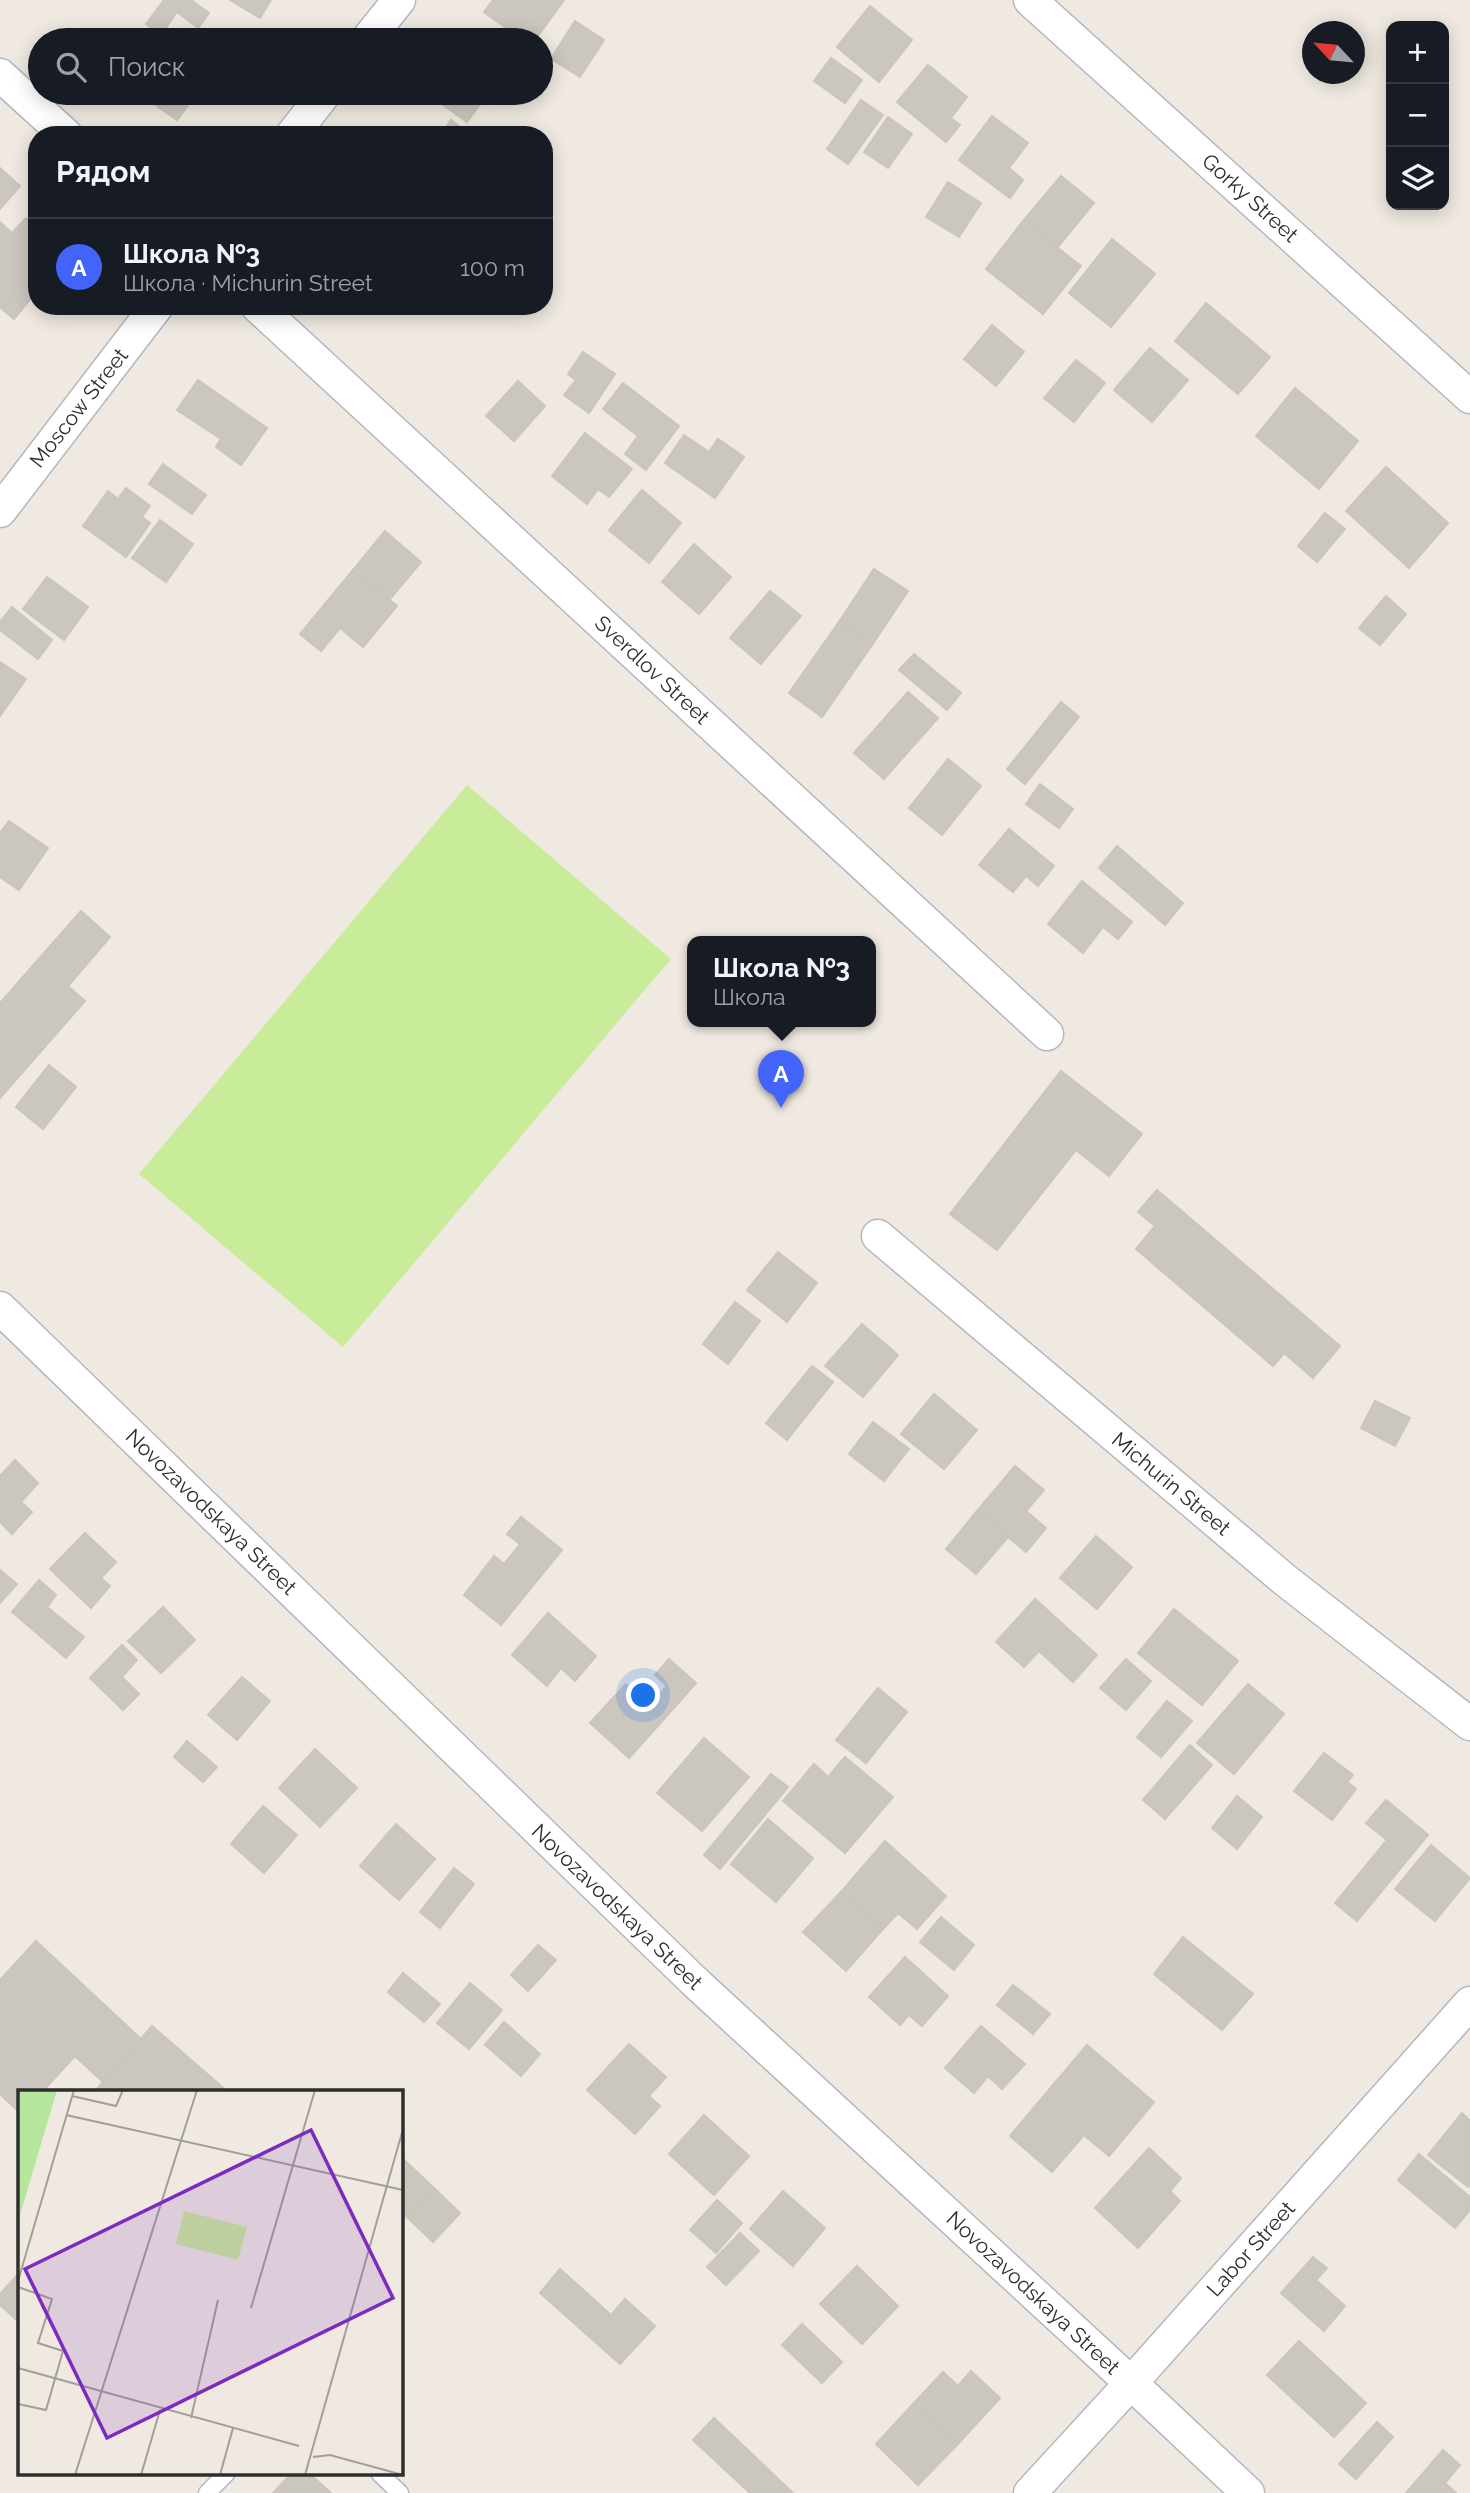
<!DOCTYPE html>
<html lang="ru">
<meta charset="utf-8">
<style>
body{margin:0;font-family:Raleway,sans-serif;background:#242831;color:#f1f3f6}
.controls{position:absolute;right:21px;top:21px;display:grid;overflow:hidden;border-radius:14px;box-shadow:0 4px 18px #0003}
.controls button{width:63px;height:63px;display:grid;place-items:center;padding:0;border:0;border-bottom:2px solid #363941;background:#171b24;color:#f1f3f6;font:35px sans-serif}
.compass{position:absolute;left:1302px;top:21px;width:63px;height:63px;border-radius:50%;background:#171b24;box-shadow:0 4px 18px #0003;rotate:296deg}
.you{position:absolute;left:644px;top:1696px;width:24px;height:24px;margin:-18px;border:5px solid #fff;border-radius:50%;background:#1a73e8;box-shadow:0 0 0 10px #1a73e833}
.badge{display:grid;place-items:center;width:46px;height:46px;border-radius:50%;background:#4264fb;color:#fff;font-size:23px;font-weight:700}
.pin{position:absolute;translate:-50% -58px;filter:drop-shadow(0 2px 4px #0008)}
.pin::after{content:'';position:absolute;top:37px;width:24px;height:21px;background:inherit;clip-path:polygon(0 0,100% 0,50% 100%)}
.popup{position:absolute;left:687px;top:936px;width:189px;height:91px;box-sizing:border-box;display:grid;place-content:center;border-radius:14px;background:#171b24;filter:drop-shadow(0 2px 5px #0005);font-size:23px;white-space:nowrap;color:#9ea1a6}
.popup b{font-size:26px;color:#f1f3f6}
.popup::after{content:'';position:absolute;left:50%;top:100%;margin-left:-14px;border:14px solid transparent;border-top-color:#171b24}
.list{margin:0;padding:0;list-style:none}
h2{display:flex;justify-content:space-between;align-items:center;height:91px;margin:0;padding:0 28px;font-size:30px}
h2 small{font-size:23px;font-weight:400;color:#9ea1a6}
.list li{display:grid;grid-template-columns:46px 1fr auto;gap:21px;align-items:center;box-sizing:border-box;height:98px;padding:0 28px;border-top:2px solid #363941}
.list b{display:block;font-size:26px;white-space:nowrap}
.list p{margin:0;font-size:23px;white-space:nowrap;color:#9ea1a6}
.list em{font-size:23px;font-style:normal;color:#9ea1a6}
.icon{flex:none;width:38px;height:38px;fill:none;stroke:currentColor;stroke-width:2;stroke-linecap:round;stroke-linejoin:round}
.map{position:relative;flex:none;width:1470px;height:2493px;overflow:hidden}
.search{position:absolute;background:#171b24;box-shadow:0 4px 18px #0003;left:28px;top:28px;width:525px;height:77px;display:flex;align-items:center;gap:18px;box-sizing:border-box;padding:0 24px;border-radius:38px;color:#9ea1a6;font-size:26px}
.panel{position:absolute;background:#171b24;box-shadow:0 4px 18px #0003;left:28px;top:126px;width:525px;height:189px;border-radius:28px}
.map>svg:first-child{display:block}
.pitch{fill:#c9ec9a}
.building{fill:#cbc7bf;stroke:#cbc5ba;stroke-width:2}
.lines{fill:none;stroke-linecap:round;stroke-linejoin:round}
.service-casing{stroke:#b4b7c1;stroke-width:19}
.minor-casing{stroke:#b4b7c1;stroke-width:35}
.service{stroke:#fff;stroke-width:16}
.minor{stroke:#fff;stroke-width:32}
.labels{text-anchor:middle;stroke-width:5;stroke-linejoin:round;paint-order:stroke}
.street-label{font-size:21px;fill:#2e2e2e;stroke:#fff}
.inset-road{fill:none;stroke:#a29e99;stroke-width:2}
.view{fill:#7b2cbf;fill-opacity:0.15;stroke:#7b2cbf;stroke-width:3.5}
.inset-edge{fill:none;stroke:#2e2e2e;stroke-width:3.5}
</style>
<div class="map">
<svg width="1470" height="2493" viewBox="0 0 1470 2493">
<rect width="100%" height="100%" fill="#efe9e1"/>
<polygon class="pitch" points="467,785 671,959 343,1347 139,1174"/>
<g class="building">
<polygon points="164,0 191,0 209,13 198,28 177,12 161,35 146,24"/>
<polygon points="230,0 271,0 260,18"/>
<polygon points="493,0 564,0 535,40 523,40 484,12"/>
<polygon points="870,6 912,40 879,82 837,47"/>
<polygon points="575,21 604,40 580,77 551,59"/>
<polygon points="831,58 862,80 845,103 814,81"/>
<polygon points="928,65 967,97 951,118 960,125 946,142 897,102"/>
<polygon points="139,93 197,93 177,120"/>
<polygon points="427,93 488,93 467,122"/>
<polygon points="861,100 883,115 848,164 827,149"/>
<polygon points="992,116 1028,143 1009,168 1023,180 1010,198 959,160"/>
<polygon points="888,117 912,134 888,168 864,152"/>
<polygon points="451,120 471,135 441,135"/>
<polygon points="0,168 20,186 0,209"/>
<polygon points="1061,176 1094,203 1057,248 1023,221"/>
<polygon points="948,182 981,203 959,237 926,217"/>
<polygon points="26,218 37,227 37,291 14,319 0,307 0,222 12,233"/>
<polygon points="1023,221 1081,266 1043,314 986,269"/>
<polygon points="1112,239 1155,274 1111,327 1069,293"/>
<polygon points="1206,303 1270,357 1238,394 1175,341"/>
<polygon points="992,325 1024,352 996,386 964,359"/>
<polygon points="1150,348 1188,380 1152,422 1114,390"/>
<polygon points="583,352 615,374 589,413 564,395 576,380 568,374"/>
<polygon points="1076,360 1105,383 1074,422 1044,398"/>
<polygon points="198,380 267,428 241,465 216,447 221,439 177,410"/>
<polygon points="518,381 545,406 514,441 486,416"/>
<polygon points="623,383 679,426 646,470 625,454 638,436 603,409"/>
<polygon points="1295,388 1358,441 1319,489 1256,436"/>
<polygon points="585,433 632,469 609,497 598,489 587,504 552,476"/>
<polygon points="684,435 709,452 718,439 744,457 715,498 665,463"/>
<polygon points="163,464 206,495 192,514 149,484"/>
<polygon points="1386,467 1448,523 1409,568 1346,511"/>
<polygon points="126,488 150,506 142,517 150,523 126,557 83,526 108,491 118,499"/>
<polygon points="642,490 681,523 649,563 609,530"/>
<polygon points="1325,513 1345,529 1317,562 1298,546"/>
<polygon points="160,520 193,544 166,582 132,558"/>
<polygon points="385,531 421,562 390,599 353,570"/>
<polygon points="694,544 731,577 699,614 662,582"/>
<polygon points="874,569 908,591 872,645 839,622"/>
<polygon points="353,570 397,606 363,647 340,628 321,651 300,634"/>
<polygon points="47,577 88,607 64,640 23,609"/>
<polygon points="770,591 801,616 761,664 730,638"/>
<polygon points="1386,596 1406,614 1380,645 1359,628"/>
<polygon points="12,607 52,640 38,659 0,630 0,622"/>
<polygon points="839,622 872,645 822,717 789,693"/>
<polygon points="914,654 961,693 947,710 899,670"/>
<polygon points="0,662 26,679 0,716"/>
<polygon points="908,692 938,718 884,779 854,753"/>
<polygon points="1061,702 1079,717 1025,784 1007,769"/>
<polygon points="948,759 981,786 942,835 909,808"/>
<polygon points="1040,784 1073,809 1059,828 1026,804"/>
<polygon points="9,821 48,848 19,890 0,877 0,833"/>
<polygon points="1009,829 1054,866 1038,886 1026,876 1013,892 979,865"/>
<polygon points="1117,846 1183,903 1165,925 1099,868"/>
<polygon points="1082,881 1132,922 1118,939 1103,927 1083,953 1048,924"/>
<polygon points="81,911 110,937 68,986 85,1001 0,1098 0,1003"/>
<polygon points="49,1065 76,1087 43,1129 16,1107"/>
<polygon points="1061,1071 1142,1134 1109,1176 1076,1150 997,1250 950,1214"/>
<polygon points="1157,1190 1340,1346 1313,1378 1284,1353 1273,1366 1136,1249 1155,1226 1138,1212"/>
<polygon points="778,1252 817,1283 787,1322 747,1290"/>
<polygon points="735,1302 760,1321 728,1364 703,1344"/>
<polygon points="862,1324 898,1355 863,1397 825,1366"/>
<polygon points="812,1366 833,1382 787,1440 766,1423"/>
<polygon points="934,1394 977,1430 944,1469 901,1434"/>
<polygon points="1375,1401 1410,1418 1395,1446 1361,1428"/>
<polygon points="873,1422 909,1449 884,1481 849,1454"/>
<polygon points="15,1460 38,1483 21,1502 32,1512 12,1534 0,1522 0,1476"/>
<polygon points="1015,1466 1044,1490 1026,1511 1046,1528 1026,1552 977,1511"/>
<polygon points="977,1511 1008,1537 976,1574 946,1549"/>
<polygon points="521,1517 562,1550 501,1625 464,1595 494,1556 504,1564 520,1544 507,1534"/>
<polygon points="85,1533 116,1562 101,1578 110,1586 91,1608 50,1569"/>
<polygon points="1096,1536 1132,1567 1097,1609 1060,1578"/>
<polygon points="0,1570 17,1584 0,1603"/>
<polygon points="39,1580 56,1595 47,1607 84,1637 66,1658 12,1612"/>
<polygon points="1035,1599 1097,1655 1073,1682 1039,1651 1024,1667 996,1642"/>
<polygon points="163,1607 195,1640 161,1673 128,1641"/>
<polygon points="1174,1609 1238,1661 1202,1705 1138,1653"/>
<polygon points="548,1613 596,1656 575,1681 561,1668 547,1686 512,1655"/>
<polygon points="122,1645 137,1660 122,1677 139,1694 123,1710 90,1678"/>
<polygon points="669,1659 696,1683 664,1719 649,1706 667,1686 655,1675"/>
<polygon points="1126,1659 1151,1681 1126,1710 1100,1688"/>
<polygon points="242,1677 270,1701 237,1740 208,1715"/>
<polygon points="626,1684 664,1719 629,1758 590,1723"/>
<polygon points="1248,1684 1284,1714 1234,1774 1197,1743"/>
<polygon points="878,1688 907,1712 866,1763 836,1740"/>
<polygon points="1167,1701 1192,1721 1161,1757 1137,1737"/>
<polygon points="704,1738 749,1777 702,1831 657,1793"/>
<polygon points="187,1741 217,1767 203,1782 174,1757"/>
<polygon points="1190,1745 1212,1765 1165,1819 1143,1800"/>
<polygon points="315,1749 357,1788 320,1827 279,1788"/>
<polygon points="1324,1753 1353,1775 1347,1782 1356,1789 1332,1820 1294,1791"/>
<polygon points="845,1757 893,1797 845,1853 783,1801 814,1764 828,1777"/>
<polygon points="771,1774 788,1787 720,1869 704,1855"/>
<polygon points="1237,1796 1262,1817 1237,1849 1212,1828"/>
<polygon points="1386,1800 1428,1835 1357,1921 1335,1903 1387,1840 1366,1823"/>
<polygon points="263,1806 297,1835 264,1873 231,1844"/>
<polygon points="768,1819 813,1858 776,1902 731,1864"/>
<polygon points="396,1824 435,1859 399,1900 360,1866"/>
<polygon points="885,1841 946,1896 917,1929 898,1913 883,1929 841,1892"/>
<polygon points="1431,1845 1470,1878 1435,1921 1395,1889"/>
<polygon points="454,1868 474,1884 440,1928 420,1912"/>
<polygon points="841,1892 883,1929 846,1971 803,1932"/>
<polygon points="941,1917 974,1945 954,1970 920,1942"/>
<polygon points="1183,1937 1253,1994 1222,2030 1154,1974"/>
<polygon points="36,1941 141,2039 103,2082 75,2056 42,2092 19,2092 19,2112 0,2094 0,1980"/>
<polygon points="538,1945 556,1960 528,1991 511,1975"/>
<polygon points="905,1957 948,1996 922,2026 909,2015 900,2025 869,1997"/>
<polygon points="403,1973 440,2004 424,2022 388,1992"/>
<polygon points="470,1983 502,2010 469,2049 437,2023"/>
<polygon points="1013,1985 1050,2014 1033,2034 997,2005"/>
<polygon points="504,2022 540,2054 521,2076 485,2045"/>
<polygon points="152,2026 228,2092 100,2092 97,2089"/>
<polygon points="981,2026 1025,2064 1002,2089 988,2076 974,2093 945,2068"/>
<polygon points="629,2044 666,2077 649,2096 660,2106 635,2134 587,2090"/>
<polygon points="1087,2045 1154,2102 1109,2156 1084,2135 1052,2172 1010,2136"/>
<polygon points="1462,2113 1470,2121 1470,2185 1468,2187 1428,2155"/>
<polygon points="704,2115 749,2156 714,2195 669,2154"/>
<polygon points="1149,2148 1181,2178 1170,2191 1180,2201 1138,2248 1095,2208"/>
<polygon points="1419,2154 1470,2197 1470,2210 1455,2228 1398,2180"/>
<polygon points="401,2157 435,2189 408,2218 401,2211"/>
<polygon points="435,2189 460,2213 433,2242 408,2218"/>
<polygon points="783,2191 825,2228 793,2266 750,2229"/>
<polygon points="717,2200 742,2223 716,2253 690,2230"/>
<polygon points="740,2233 759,2251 726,2285 707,2267"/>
<polygon points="1313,2257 1327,2268 1316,2280 1345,2306 1324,2331 1281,2293"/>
<polygon points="857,2266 898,2306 862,2344 820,2304"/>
<polygon points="560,2269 611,2315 625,2299 655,2326 620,2364 540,2293"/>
<polygon points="19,2273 19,2322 0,2305 0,2294"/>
<polygon points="802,2324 842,2362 822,2383 782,2345"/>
<polygon points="1299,2341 1366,2403 1334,2437 1267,2375"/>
<polygon points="971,2371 1000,2398 958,2444 914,2403 943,2372 958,2386"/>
<polygon points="914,2403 958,2444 918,2485 876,2444"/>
<polygon points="714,2418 793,2493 750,2493 693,2440"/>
<polygon points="1377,2422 1393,2437 1356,2479 1339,2464"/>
<polygon points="1443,2450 1460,2465 1445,2483 1456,2493 1406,2493"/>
<polygon points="291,2474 310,2474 331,2493 273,2493"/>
</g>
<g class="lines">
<g class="service-casing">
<g id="service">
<polyline points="380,2474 400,2493"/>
<polyline points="207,2493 226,2474"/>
</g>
</g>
<g class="minor-casing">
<g id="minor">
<polyline points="1030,0 1470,397"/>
<polyline points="367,40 399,0"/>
<polyline points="0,75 66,135"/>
<polyline points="292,135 325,93"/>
<polyline points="257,306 1047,1034"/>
<polyline points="0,511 157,306"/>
<polyline points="878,1236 1285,1580 1470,1724"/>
<polyline points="0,1308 695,1982 1131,2383 1248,2493"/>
<polyline points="1030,2493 1131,2383 1470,2003"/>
</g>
</g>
<use href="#service" class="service"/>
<use href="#minor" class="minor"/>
</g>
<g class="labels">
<g class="street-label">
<text transform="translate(1250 198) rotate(42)" y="7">Gorky Street</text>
<text transform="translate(79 408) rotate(-52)" y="7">Moscow Street</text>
<text transform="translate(652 670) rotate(43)" y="7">Sverdlov Street</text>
<text transform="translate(1171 1484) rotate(40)" y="7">Michurin Street</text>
<text transform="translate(211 1512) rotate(44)" y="7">Novozavodskaya Street</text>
<text transform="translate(617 1907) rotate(44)" y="7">Novozavodskaya Street</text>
<text transform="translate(1251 2249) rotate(-48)" y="7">Labor Street</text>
<text transform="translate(1033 2293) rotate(43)" y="7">Novozavodskaya Street</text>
</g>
</g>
<g transform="translate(18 2090)">
<rect width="385" height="385" fill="#efe9e1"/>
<path d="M 0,0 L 39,0 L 0,132 Z" fill="#b6e59e"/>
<path d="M 166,121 L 229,137 L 220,170 L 158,154 Z" fill="#c9ec9a"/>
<path class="inset-road" d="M 54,6 L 98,16 L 105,0M 48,25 L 385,100M 0,191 L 56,0M 0,197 L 34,209 L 20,253 L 45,261 L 28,320 L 0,314M 233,218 L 297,0M 0,278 L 281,356M 173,328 L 200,210M 295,367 L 312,365 L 385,385M 57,385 L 179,0M 123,385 L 142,320M 202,385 L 215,338M 287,385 L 385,39"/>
<path class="view" d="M 293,40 L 375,208 L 89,348 L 7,179 Z"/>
<rect width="385" height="385" class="inset-edge"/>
</g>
</svg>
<div class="controls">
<button>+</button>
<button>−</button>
<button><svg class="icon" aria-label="layers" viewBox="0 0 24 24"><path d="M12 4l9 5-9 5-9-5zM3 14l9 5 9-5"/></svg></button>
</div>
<svg class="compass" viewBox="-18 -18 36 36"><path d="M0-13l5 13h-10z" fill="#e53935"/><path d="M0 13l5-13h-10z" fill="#9ea1a6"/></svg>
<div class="you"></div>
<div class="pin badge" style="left:781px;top:1108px">A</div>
<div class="popup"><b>Школа №3</b>Школа</div>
<div class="search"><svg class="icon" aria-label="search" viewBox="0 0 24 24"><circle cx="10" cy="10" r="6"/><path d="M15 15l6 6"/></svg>Поиск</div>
<section class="panel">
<h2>Рядом<small></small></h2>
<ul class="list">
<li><span class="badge">A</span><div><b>Школа №3</b><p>Школа · Michurin Street</p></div><em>100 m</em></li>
</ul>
</section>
</div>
